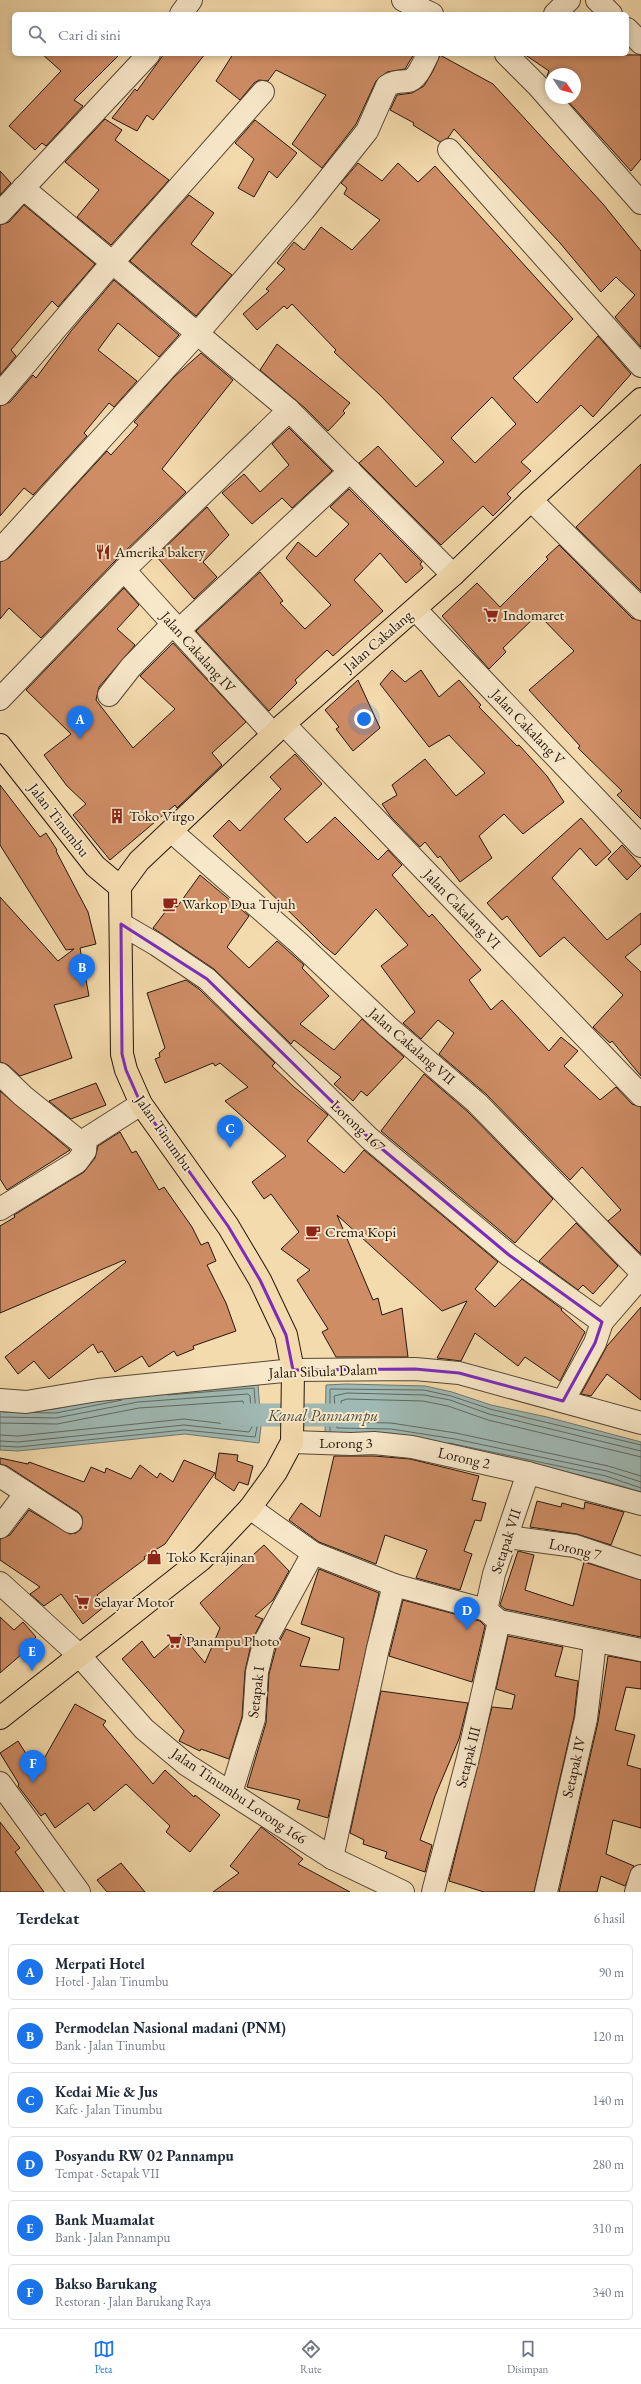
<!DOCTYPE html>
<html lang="id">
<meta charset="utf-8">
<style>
body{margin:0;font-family:"EB Garamond",serif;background:#f6f6f7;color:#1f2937}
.compass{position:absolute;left:545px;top:68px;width:36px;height:36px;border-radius:50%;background:#fff;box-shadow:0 2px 6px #0003;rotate:125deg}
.you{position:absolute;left:364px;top:719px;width:14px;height:14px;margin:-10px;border:3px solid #fff;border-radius:50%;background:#1a73e8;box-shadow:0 0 0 6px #1a73e833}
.badge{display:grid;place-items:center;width:26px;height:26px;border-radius:50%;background:#1a73e8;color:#fff;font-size:13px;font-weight:700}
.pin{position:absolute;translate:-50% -33px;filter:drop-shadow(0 1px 2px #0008)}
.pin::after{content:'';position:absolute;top:21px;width:14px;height:12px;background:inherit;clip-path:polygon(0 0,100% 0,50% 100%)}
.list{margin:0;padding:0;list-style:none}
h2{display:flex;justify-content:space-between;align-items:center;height:52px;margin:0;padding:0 16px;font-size:17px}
h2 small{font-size:13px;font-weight:400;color:#747a83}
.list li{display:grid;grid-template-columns:26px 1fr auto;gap:12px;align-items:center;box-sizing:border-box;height:56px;margin:0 8px 8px;padding:0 8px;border:1px solid #e0e1e3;border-radius:6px}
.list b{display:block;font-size:15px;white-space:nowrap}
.list p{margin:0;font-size:13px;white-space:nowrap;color:#747a83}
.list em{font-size:13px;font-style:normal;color:#747a83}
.icon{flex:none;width:22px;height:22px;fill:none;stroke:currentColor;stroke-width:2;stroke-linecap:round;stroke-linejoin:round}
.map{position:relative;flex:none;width:641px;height:1892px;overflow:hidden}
.search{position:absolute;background:#fff;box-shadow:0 2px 6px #0003;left:12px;right:12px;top:12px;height:44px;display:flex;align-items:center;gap:10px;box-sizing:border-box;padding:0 14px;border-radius:6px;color:#747a83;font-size:15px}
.sheet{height:436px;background:#fff}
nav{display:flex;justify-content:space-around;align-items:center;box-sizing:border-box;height:56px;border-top:1px solid #e0e1e3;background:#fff;font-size:11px;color:#747a83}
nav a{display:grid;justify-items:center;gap:2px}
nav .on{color:#1a73e8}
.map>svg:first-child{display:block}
.water{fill:#9fb9b4;stroke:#6d7870}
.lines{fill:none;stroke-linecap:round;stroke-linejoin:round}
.shore{stroke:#616860;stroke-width:1}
.canal{stroke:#9fb9b4;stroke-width:23}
.building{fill:#cf8d66;stroke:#23160b;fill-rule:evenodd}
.minor-casing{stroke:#574734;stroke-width:24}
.major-casing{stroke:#23160b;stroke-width:24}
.minor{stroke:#f8e8ca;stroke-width:22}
.major{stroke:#f4dbad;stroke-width:22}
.marked{fill:none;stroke:#7b2cbf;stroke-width:3;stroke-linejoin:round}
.labels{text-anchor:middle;stroke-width:4;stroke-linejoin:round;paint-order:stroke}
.poi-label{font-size:15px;fill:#23160b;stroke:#f8e8ca;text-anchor:start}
.street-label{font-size:15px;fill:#23160b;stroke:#f8e8ca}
.water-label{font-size:16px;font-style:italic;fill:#4e4f46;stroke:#f8e8ca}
</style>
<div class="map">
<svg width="641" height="1892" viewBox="0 0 641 1892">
<rect width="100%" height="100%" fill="#f4dbad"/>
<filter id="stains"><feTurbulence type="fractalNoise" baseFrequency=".005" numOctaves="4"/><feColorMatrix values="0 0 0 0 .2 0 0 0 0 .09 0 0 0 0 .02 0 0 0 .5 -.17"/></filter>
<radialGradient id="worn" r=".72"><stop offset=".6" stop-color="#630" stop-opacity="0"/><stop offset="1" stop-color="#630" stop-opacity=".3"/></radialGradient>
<g class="water">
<polygon points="258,1383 261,1427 259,1443 185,1434 18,1451 0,1450 0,1408 55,1409 102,1399"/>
<path d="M 346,1384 L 425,1386 L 452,1392 L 491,1405 L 547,1417 L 641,1442 L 641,1492 C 539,1459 431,1450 325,1435 L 326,1385 Z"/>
</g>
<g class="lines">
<g class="shore">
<polyline points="3,1412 56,1413 122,1400"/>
<polyline points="0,1417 56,1418 138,1402 248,1394 250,1396 252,1427 249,1432 184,1425 18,1442 0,1441"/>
<polyline points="0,1423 57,1424 139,1408 243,1401 246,1424 243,1426 184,1419 18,1436 0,1435"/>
<polyline points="330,1431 330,1389 424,1390 451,1396 490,1409 641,1445"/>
<polyline points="449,1443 606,1476 641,1488"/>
<polyline points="0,1446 18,1447 184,1430 255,1437 257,1427 254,1388 168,1395"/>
<polyline points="641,1451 489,1414 450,1400 424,1395 347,1393 334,1396 337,1428 391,1429 455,1439 607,1471 641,1482"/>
<polyline points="641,1457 488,1420 448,1406 423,1401 347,1399 341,1401 343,1422 391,1423 456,1433 608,1466 641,1476"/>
</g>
<polyline class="canal" points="229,1415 357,1415"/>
</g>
<g class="building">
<polygon points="42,54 120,54 74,100 83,106 46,146 42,143 35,150 9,126 61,71"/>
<polygon points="164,54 205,54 153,120 147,115 137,131 112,118 135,89 137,91"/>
<polygon points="233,54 414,54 405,69 387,72 376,81 356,124 322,168 292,144 326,95 276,70 268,81 259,80 254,83 240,100 216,81"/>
<polygon points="524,54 641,55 641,159 631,171 565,98 575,98 575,74 551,74 551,82 547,76 549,71"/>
<polygon points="440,55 493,84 603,204 641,251 641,347 615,317 635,295 616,277 601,292 560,243 454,129 448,138 440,142 413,125 414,123 390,110 397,95 412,93 424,86 433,71"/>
<polygon points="105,119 122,130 115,140 169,180 111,245 77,217 99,190 65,162"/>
<polygon points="255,120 297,153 277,178 269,171 254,197 238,188 254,159 235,143"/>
<path d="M 358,163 L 382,181 L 398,163 L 418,182 L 435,166 L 573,319 L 513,378 L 537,403 L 598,336 L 631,374 L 593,417 L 581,405 L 521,462 L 531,471 L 507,494 L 511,498 L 493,516 L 483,506 L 441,545 L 359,463 L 378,446 L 416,487 L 444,462 L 380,395 L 334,352 L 336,350 L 292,304 L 287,309 L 284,306 L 257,330 L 243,314 L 269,291 L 266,289 L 285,269 L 277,263 L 294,242 L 304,250 L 321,227 L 352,250 L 380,220 L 344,194 L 347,188 L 341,183 ZM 492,397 L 516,424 L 475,463 L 451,438 Z"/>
<polygon points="0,171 11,183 0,195"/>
<polygon points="189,195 214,213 191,244 232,275 196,316 130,261"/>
<polygon points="24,205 95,264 58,307 52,301 11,350 16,356 0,375 0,225 9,222"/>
<polygon points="114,280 179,335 159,357 118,323 98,350 137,381 114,407 109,403 84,433 87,436 33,495 24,488 0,516 0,406 10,402 33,375 36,378 71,331"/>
<polygon points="277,344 350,403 343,411 345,413 328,431 305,408 260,370"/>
<polygon points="201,353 233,380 162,469 186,492 115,561 41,638 9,608 0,619 0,562 9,558 107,451 111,455 138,425 134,422 174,377"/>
<polygon points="289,428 332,471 292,508 282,498 252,524 222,493 244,474 260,492 289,465 272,444"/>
<polygon points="641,464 641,591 576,527"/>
<polygon points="349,489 422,562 420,564 423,568 406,583 380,553 354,580 383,611 333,656 327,650 295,680 297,683 269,711 196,631 260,572 283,601 280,603 305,629 331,605 286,558 298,542 316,557 349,524 330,507"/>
<polygon points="207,507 229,535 203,562 217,577 194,599 156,556"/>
<polygon points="559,545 632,618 641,621 641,819 617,795 622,791 578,748 580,746 529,690 574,651 538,614 503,648 506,652 489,669 442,616 477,583 500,607 548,559 546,557"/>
<polygon points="124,588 139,605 117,629 135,645 99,687 96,700 133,748 175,709 140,676 173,643 246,722 212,753 222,765 177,808 175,805 110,860 73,815 86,804 67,786 44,755 71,734 26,690"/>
<polygon points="392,670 405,682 421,670 439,697 459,680 481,705 479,707 517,746 519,745 547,776 564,802 523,834 504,814 479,836 492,858 460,882 440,856 438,858 425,842 420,847 391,817 382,804 397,795 392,785 425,759 456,796 485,773 449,735 429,747 380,684"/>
<polygon points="358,680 380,728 353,751 336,729 339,727 325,710"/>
<polygon points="295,754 322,784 284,819 307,843 335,817 378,860 388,850 402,865 392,875 429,917 432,914 481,970 469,980 491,1010 502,1000 549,1051 561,1037 578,1051 564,1066 600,1100 616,1087 632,1104 641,1107 641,1254 608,1221 621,1210 582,1167 570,1180 486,1094 439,1054 454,1033 438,1020 421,1039 403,1023 415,1012 381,966 408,945 376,909 335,955 324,946 213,836 229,820 240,831 281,789 270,777"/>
<polygon points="0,785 40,837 46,833 57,850 56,851 88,912 96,944 80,948 89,996 54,1005 72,1058 20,1076 8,1065 0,1062 0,897 58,961 74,949 66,950 0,845"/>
<polygon points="581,818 611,852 596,866 580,848 552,878 607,940 641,913 641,944 625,957 641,972 641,1076 612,1041 610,1043 593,1027 623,995 564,937 540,957 507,916 502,920 487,903"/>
<polygon points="622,845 641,866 627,880 608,859"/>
<polygon points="200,875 249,916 227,947 249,968 277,941 304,965 302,968 329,996 300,1024 334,1050 362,1019 404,1057 367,1096 361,1091 353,1101 334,1084 341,1077 294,1040 291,1044 214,969 153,928 172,903 177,907"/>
<polygon points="186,980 199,989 275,1063 272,1066 294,1087 328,1115 307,1141 344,1173 364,1150 498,1262 475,1289 495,1307 522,1279 562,1309 561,1310 585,1332 560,1381 525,1357 518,1366 475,1333 461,1361 437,1358 467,1301 442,1311 337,1215 373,1300 378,1298 382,1315 402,1308 408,1357 336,1357 322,1332 328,1329 297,1280 310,1270 281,1249 299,1232 271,1194 264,1199 252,1182 286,1156 225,1101 248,1087 220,1063 215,1066 213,1063 165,1083 155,1059 160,1057 159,1053 165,1048 147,993"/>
<polygon points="424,1074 468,1112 553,1199 515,1243 381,1131"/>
<polygon points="96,1083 106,1105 71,1119 49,1101"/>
<polygon points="0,1091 70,1150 7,1190 0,1179"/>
<polygon points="120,1132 132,1153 136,1151 159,1190 164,1187 192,1227 201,1245 208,1242 216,1261 207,1265 226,1303 236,1331 193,1346 194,1349 177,1356 174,1351 149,1367 142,1356 115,1372 102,1351 98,1353 93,1344 49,1379 34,1361 18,1374 5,1357 126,1262 124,1260 0,1313 0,1226 15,1217 14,1215 84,1172 95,1158 98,1146"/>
<polygon points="576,1223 618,1266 593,1294 583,1285 578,1290 539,1261"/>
<polygon points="641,1307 641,1400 607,1374 591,1396 581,1394 607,1346"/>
<polygon points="219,1453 238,1455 237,1461 253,1466 248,1485 239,1482 234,1491 215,1478"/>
<polygon points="334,1456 374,1456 410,1459 479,1476 472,1500 486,1503 481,1521 475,1520 464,1551 472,1554 460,1590 416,1578 427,1550 385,1535 376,1564 319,1542 289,1520 301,1503 320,1517"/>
<polygon points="0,1458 28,1464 29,1462 84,1482 91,1467 105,1473 106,1468 131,1479 140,1465 157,1478 160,1473 173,1482 184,1460 215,1473 165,1544 144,1557 145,1559 97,1595 105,1606 83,1624 61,1594 44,1606 30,1594 40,1587 0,1560 0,1539 10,1535 29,1510 70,1534 76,1533 81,1529 82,1517 78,1512 7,1466 0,1464"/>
<polygon points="537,1501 561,1507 562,1503 584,1509 585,1502 624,1512 611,1545 577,1534 530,1527"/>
<polygon points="264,1545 289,1571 273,1600 255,1616 263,1619 252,1640 245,1671 242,1717 229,1759 201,1749 200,1751 179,1741 184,1731 122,1659 142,1641 154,1658 181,1634 205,1663 220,1628 200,1603"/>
<polygon points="518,1551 534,1555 525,1590 573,1606 584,1562 641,1580 641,1637 505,1609 500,1605"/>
<polygon points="319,1569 379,1593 328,1818 297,1809 300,1800 247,1787 266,1723 269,1674 276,1648 286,1629 310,1638 300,1666 339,1670 344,1638 301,1624"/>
<polygon points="403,1600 480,1621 485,1626 472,1682 389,1656"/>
<polygon points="0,1617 14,1630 23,1622 36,1637 21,1651 23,1653 0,1673"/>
<polygon points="508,1636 563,1647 555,1676 578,1681 574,1717 534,1892 484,1892 449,1881 492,1707 512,1709 515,1695 496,1689"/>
<polygon points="608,1656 641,1662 641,1689 626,1687 615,1730 635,1735 627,1765 641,1769 641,1828 613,1820 606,1854 634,1866 625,1886 601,1876 597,1892 559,1892 598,1722"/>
<polygon points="381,1691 468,1703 459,1739 435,1796 420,1840 432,1845 425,1872 385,1858 387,1852 363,1844 364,1840 350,1833"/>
<polygon points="75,1704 106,1721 103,1725 153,1784 165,1770 194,1797 195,1795 220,1815 190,1852 166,1832 170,1826 126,1784 94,1811 88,1803 55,1828 45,1813 41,1816 18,1786 19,1784 0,1753 18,1741 37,1771"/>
<polygon points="0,1822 20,1848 15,1852 44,1892 0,1892"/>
<polygon points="261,1827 303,1859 298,1864 350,1892 213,1892 239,1873 230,1866"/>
<polygon points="121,1863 145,1892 107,1892 97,1880"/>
</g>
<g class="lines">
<g class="minor-casing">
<g id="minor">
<polyline points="403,0 432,14"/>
<polyline points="597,0 611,14"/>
<polyline points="181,14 191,0"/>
<polyline points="555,14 569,0"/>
<polyline points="627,29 641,43"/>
<polyline points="506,54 538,86 641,203"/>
<polyline points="449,150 641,366"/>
<polyline points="23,188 289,410 453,575"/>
<polyline points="0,213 149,54"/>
<polyline points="0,394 112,263 263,92"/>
<polyline points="531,500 641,609"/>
<path d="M 0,550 L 196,335 L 304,210 L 367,131 L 387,86 C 394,81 399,82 408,81 C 417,80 424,62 428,54"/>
<polyline points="124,570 273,734"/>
<polyline points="415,609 641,846"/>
<polyline points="179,630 350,471"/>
<polyline points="109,695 131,667 173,624"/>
<polyline points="0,699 124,570 289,410"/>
<polyline points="284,724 641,1095"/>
<polyline points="171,831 299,943 387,1026 477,1103 641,1272"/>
<polyline points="121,924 157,945 207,979 369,1138 509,1255 602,1322"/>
<polyline points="0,1074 23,1096 84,1145"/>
<polyline points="0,1209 77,1162 85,1151 86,1139 141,1104"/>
<polyline points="0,1400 26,1402 98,1390 293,1370 415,1369 459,1373 641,1423"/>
<polyline points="563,1401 595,1343 602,1322 641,1277"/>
<polyline points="292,1442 351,1444 374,1443 412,1447 528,1473 641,1504"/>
<polyline points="0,1476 71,1522"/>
<polyline points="250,1508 313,1553 394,1585"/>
<polyline points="0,1527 26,1493"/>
<polyline points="507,1537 575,1546 641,1568"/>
<polyline points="0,1583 79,1655 144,1729 187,1765 332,1858 403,1892"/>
<polyline points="486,1610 494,1574 528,1473"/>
<polyline points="0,1783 79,1892"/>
<polyline points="231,1793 254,1719 257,1672 264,1643 313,1553"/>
<polyline points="332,1858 378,1648 394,1585 486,1610 499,1621 641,1650"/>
<polyline points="433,1892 468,1758 499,1621"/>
<polyline points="546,1892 586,1719 595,1642"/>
<polyline points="636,1892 641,1876"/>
</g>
</g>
<g class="major-casing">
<g id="major">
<polyline points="0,745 95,866 120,887 122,1054 126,1070 141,1104 228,1226 260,1280 286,1335 293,1370 292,1442 276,1472 250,1508 202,1559 0,1718"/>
<polyline points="120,887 139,861 284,724 453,575 531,500 641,399"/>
</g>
</g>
<use href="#minor" class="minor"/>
<use href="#major" class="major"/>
</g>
<path class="marked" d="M 121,924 L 207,979 L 369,1138 L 509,1255 L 602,1322 L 595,1343 L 563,1401 L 459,1373 L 415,1369 L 293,1370 L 286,1335 L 260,1280 L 228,1226 L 141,1104 L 126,1070 L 122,1054 Z"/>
<defs>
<g id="restaurant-bare" transform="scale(1.2)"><path d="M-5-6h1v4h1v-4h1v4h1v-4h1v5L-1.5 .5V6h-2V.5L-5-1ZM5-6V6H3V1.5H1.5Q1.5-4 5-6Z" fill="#8f2418" stroke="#f8e8ca" stroke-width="2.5" paint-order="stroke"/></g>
<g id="supermarket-bare" transform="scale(1.2)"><path d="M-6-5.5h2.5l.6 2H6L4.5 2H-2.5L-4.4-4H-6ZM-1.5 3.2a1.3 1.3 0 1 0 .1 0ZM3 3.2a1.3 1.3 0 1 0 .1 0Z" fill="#8f2418" stroke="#f8e8ca" stroke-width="2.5" paint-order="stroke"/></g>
<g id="building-bare" transform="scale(1.2)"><path d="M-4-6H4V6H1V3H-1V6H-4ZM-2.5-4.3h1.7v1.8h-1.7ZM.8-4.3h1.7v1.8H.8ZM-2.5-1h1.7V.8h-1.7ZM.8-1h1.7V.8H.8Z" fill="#8f2418" stroke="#f8e8ca" stroke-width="2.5" paint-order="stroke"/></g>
<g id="cafe-bare" transform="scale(1.2)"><path d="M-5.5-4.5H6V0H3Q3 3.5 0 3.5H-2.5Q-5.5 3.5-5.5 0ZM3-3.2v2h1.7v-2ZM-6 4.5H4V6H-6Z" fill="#8f2418" stroke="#f8e8ca" stroke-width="2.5" paint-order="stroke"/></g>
<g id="shop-bare" transform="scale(1.2)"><path d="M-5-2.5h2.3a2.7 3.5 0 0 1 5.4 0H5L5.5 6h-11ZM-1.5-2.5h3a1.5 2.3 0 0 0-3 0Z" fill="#8f2418" stroke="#f8e8ca" stroke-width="2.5" paint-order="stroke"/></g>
</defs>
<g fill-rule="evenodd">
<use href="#restaurant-bare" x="103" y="552"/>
<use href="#supermarket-bare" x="491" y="615"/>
<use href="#building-bare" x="117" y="816"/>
<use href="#cafe-bare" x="170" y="904"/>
<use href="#cafe-bare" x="313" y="1232"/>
<use href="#shop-bare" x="154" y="1557"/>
<use href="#supermarket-bare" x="82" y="1602"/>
<use href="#supermarket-bare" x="174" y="1641"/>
</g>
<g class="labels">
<g class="poi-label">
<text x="115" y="557">Amerika bakery</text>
<text x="503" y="620">Indomaret</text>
<text x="129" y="821">Toko Virgo</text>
<text x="182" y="909">Warkop Dua Tujuh</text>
<text x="325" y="1237">Crema Kopi</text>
<text x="166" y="1562">Toko Kerajinan</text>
<text x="94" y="1607">Selayar Motor</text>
<text x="186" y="1646">Panampu Photo</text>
</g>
<g class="street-label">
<text transform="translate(378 641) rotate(-41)" y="5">Jalan Cakalang</text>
<text transform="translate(198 652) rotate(48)" y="5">Jalan Cakalang IV</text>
<text transform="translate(528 727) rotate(46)" y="5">Jalan Cakalang V</text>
<text transform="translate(59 820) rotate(52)" y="5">Jalan Tinumbu</text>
<text transform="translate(462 909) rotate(46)" y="5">Jalan Cakalang VI</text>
<text transform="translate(412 1046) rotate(41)" y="5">Jalan Cakalang VII</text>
<text transform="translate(358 1126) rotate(43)" y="5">Lorong 167</text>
<text transform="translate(164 1133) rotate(55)" y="5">Jalan Tinumbu</text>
<text transform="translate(323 1371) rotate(-2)" y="5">Jalan Sibula Dalam</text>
<text x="346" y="1448">Lorong 3</text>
<text transform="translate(464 1458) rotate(13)" y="5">Lorong 2</text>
<text transform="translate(506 1541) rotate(-72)" y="5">Setapak VII</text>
<text transform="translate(575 1549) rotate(13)" y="5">Lorong 7</text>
<text transform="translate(256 1692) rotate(-83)" y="5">Setapak I</text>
<text transform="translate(468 1757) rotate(-76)" y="5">Setapak III</text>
<text transform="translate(574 1767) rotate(-77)" y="5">Setapak IV</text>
<text transform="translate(239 1796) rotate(34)" y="5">Jalan Tinumbu Lorong 166</text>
</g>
<g class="water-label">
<text x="323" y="1421">Kanal Pannampu</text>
</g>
</g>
<rect width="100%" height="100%" filter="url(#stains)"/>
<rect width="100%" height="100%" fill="url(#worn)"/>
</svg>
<svg class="compass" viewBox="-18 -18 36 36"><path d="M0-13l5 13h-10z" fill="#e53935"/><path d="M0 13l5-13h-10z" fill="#747a83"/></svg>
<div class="you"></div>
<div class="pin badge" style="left:80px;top:739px">A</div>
<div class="pin badge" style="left:82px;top:987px">B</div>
<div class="pin badge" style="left:230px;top:1148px">C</div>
<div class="pin badge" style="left:467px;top:1630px">D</div>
<div class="pin badge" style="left:32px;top:1671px">E</div>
<div class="pin badge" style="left:33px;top:1783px">F</div>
<div class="search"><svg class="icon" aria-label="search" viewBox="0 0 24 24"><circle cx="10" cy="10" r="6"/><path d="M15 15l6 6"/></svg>Cari di sini</div>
</div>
<section class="sheet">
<h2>Terdekat<small>6 hasil</small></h2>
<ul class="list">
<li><span class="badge">A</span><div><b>Merpati Hotel</b><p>Hotel · Jalan Tinumbu</p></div><em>90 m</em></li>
<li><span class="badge">B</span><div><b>Permodelan Nasional madani (PNM)</b><p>Bank · Jalan Tinumbu</p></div><em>120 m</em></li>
<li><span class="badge">C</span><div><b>Kedai Mie &amp; Jus</b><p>Kafe · Jalan Tinumbu</p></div><em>140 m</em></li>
<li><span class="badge">D</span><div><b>Posyandu RW 02 Pannampu</b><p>Tempat · Setapak VII</p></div><em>280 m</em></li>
<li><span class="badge">E</span><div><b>Bank Muamalat</b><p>Bank · Jalan Pannampu</p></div><em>310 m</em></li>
<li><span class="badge">F</span><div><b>Bakso Barukang</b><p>Restoran · Jalan Barukang Raya</p></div><em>340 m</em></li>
</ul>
</section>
<nav>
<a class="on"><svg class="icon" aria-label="map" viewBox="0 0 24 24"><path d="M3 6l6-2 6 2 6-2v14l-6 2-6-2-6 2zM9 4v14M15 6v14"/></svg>Peta</a>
<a><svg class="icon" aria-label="directions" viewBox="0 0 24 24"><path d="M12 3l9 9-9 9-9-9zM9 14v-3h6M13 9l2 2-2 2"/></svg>Rute</a>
<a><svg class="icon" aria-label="saved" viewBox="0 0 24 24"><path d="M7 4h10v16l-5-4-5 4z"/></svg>Disimpan</a>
</nav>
